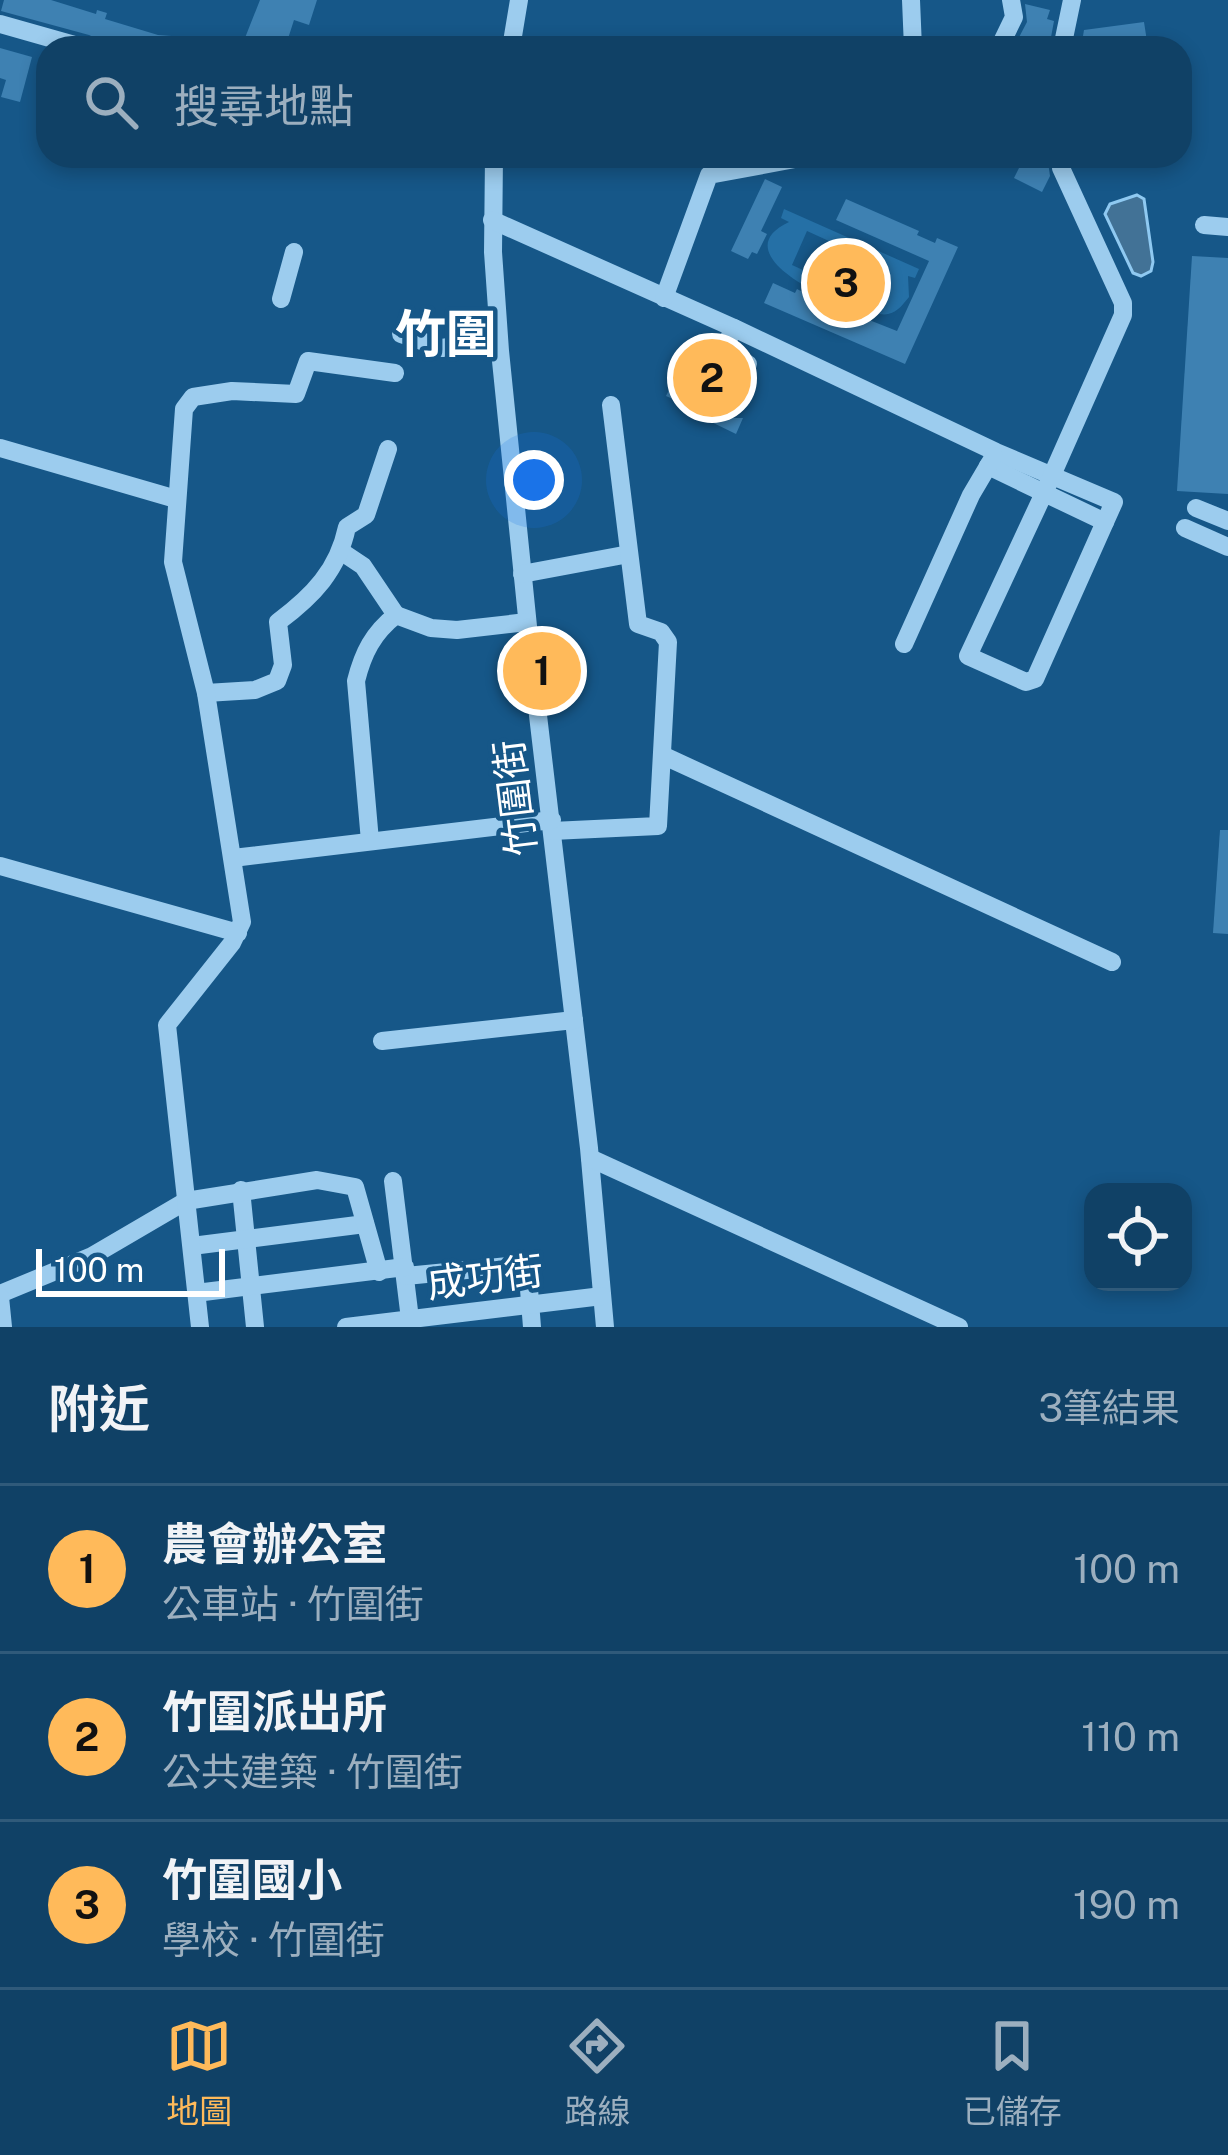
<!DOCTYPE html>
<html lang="zh-TW">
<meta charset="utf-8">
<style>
body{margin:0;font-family:"Public Sans","Noto Sans TC",sans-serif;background:#19486c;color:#f1f3f6}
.controls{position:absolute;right:36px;bottom:36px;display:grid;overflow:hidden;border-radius:24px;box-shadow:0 6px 18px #0003}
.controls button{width:108px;height:108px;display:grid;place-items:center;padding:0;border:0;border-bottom:3px solid #305a7a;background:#104166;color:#f1f3f6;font:60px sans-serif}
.scale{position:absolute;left:36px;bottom:30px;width:189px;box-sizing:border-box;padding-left:12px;border:6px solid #fff;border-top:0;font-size:33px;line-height:42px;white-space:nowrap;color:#fff;-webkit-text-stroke:9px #165788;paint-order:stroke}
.you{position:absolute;left:534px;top:480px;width:42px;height:42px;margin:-30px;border:9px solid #fff;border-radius:50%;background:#1a73e8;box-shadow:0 0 0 18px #1a73e833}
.badge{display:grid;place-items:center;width:78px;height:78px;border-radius:50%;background:#ffba5a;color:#111;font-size:39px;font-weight:700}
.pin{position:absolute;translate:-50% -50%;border:6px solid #fff;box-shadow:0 3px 12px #0006}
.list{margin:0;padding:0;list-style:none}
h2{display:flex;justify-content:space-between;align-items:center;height:156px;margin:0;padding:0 48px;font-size:51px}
h2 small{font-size:39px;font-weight:400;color:#9cafbf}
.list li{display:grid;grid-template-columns:78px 1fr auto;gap:36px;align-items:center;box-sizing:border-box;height:168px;padding:0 48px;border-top:3px solid #305a7a}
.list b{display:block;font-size:45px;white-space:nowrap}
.list p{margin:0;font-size:39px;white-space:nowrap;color:#9cafbf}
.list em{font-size:39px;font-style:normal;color:#9cafbf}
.icon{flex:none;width:66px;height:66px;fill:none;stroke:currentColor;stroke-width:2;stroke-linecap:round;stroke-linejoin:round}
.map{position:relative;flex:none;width:1228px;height:1327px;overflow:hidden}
.search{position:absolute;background:#104166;box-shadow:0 6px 18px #0003;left:36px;right:36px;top:36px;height:132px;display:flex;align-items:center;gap:30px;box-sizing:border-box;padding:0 42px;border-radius:36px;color:#9cafbf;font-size:45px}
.sheet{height:660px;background:#104166}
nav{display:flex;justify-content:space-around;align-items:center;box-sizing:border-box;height:168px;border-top:3px solid #305a7a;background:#104166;font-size:33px;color:#9cafbf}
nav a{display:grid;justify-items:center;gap:6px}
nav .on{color:#ffba5a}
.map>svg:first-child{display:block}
.green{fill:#2570a6;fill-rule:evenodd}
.water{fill:#427296;stroke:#8fc9f1;stroke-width:3}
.building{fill:#3e81b2}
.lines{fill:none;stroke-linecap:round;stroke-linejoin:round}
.minor{stroke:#9cccee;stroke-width:18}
.labels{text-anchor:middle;stroke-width:9;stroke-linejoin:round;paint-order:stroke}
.street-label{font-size:39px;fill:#fff;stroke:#165788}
.district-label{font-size:51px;font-weight:bold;fill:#fff;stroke:#165788}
</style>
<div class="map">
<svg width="1228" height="1327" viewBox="0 0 1228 1327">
<rect width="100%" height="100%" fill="#165788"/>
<path class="green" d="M 784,209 L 919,269 L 915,278 L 908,276 L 909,297 C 903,304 898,312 888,314 C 866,320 712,258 789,222 L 781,218 ZM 807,231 L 886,267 L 885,270 L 833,246 L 820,274 L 872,297 L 871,301 L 792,265 Z"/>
<polygon class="water" points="1137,195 1144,199 1153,262 1151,271 1141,276 1133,273 1105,214 1110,204"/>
<g class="building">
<polygon points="4,0 51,0 96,14 97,10 107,13 105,19 158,35 185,37 181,48 117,48 89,35 1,11"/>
<polygon points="260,0 317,0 309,25 294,20 285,48 241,48"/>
<polygon points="1025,4 1050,10 1047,19 1054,21 1049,48 1016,43 1027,22"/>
<polygon points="1144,22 1148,48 1081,48 1084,30"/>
<polygon points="0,48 32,57 20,102 1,97 6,80 0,78"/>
<polygon points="1025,156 1048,162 1050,176 1042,192 1014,178"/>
<polygon points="765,179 782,187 761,231 767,234 757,254 752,252 748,259 731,251"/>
<polygon points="846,199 919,231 917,235 935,243 937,238 958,247 905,364 764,303 773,283 795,293 797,289 852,318 854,314 897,331 929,261 836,220"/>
<polygon points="1192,256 1228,258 1228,494 1177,491"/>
<polygon points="708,363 729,372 715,407 723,418 743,418 736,434 699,416 702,412 666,396 674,380 684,387 697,384"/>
<polygon points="1220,830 1228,830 1228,934 1213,933"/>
</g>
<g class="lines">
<g class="minor">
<polyline points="911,0 913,48"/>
<polyline points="0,24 85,48"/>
<polyline points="511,48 519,0"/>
<polyline points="999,48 1014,17 1011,0"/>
<polyline points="1062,48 1072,0"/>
<polyline points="494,156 493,252 500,351 531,656 589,1148 605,1327"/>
<polyline points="492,220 734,328 996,452 1114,502 1105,522"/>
<polyline points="1204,225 1228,227"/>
<polyline points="664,298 709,175 811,156"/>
<polyline points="281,299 294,252"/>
<polyline points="401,334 442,348 499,339"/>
<polyline points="688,374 702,343 722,352"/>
<polyline points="728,405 748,364 722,352 734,328"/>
<polyline points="0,448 176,499"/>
<polyline points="988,466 1105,522 1035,679 1026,682 968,656 1044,493 1053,473 1123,315 1123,303 1061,168 1061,156"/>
<polyline points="1196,508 1228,521"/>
<polyline points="1185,528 1228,547"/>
<polyline points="342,552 363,566 396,615"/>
<polyline points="522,574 629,554"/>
<polyline points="904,644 971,495 994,456"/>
<path d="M 206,693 L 255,690 L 277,681 L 283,665 L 278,622 C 313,596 338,570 347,527 L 366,515 L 388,449"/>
<polyline points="662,755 1112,962"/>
<polyline points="552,831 658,826 668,642 661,632 638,624 611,405"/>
<path d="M 370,841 L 356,681 C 363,653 373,633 396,615 L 431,628 L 457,630 L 527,622"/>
<polyline points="233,858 552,820"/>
<polyline points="0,866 238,933"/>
<polyline points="382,1041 574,1020"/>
<polyline points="590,1158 959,1327"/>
<polyline points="393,1181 411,1327"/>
<polyline points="241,1190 255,1327"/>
<polyline points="192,1246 365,1224"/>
<polyline points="406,1276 527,1264 532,1327"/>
<polyline points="196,1293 405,1267"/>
<polyline points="0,1294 92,1256 186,1201 317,1180 355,1187 379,1272"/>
<polyline points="0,1297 3,1327"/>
<polyline points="200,1327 167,1025 232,943 242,922 206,693 173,562 184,409 193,397 232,391 296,394 308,361 395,373"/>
<polyline points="346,1327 602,1296"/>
</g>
</g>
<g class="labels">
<g class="street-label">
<text transform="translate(515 798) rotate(-97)" y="14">竹圍街</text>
<text transform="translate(485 1277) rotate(-7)" y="14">成功街</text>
</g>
<g class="district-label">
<text x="446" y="352">竹圍</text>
</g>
</g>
</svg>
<div class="controls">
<button><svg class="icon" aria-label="locate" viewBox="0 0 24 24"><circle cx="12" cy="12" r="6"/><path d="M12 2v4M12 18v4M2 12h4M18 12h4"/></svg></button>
</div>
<div class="scale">100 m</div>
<div class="you"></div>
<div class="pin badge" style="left:542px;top:671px">1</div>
<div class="pin badge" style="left:712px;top:378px">2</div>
<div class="pin badge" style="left:846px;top:283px">3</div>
<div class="search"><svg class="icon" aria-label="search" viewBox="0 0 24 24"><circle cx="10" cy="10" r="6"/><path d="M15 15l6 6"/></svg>搜尋地點</div>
</div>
<section class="sheet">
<h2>附近<small>3筆結果</small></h2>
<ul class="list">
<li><span class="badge">1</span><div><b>農會辦公室</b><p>公車站 · 竹圍街</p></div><em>100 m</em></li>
<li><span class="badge">2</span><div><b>竹圍派出所</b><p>公共建築 · 竹圍街</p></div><em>110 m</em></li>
<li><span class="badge">3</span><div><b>竹圍國小</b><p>學校 · 竹圍街</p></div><em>190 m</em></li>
</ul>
</section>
<nav>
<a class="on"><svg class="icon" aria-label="map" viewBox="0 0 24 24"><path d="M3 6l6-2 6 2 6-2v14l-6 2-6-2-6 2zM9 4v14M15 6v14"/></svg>地圖</a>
<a><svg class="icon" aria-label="directions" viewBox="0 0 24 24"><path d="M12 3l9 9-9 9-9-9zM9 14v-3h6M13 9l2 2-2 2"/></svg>路線</a>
<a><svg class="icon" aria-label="saved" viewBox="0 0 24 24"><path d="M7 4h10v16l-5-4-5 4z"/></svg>已儲存</a>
</nav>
